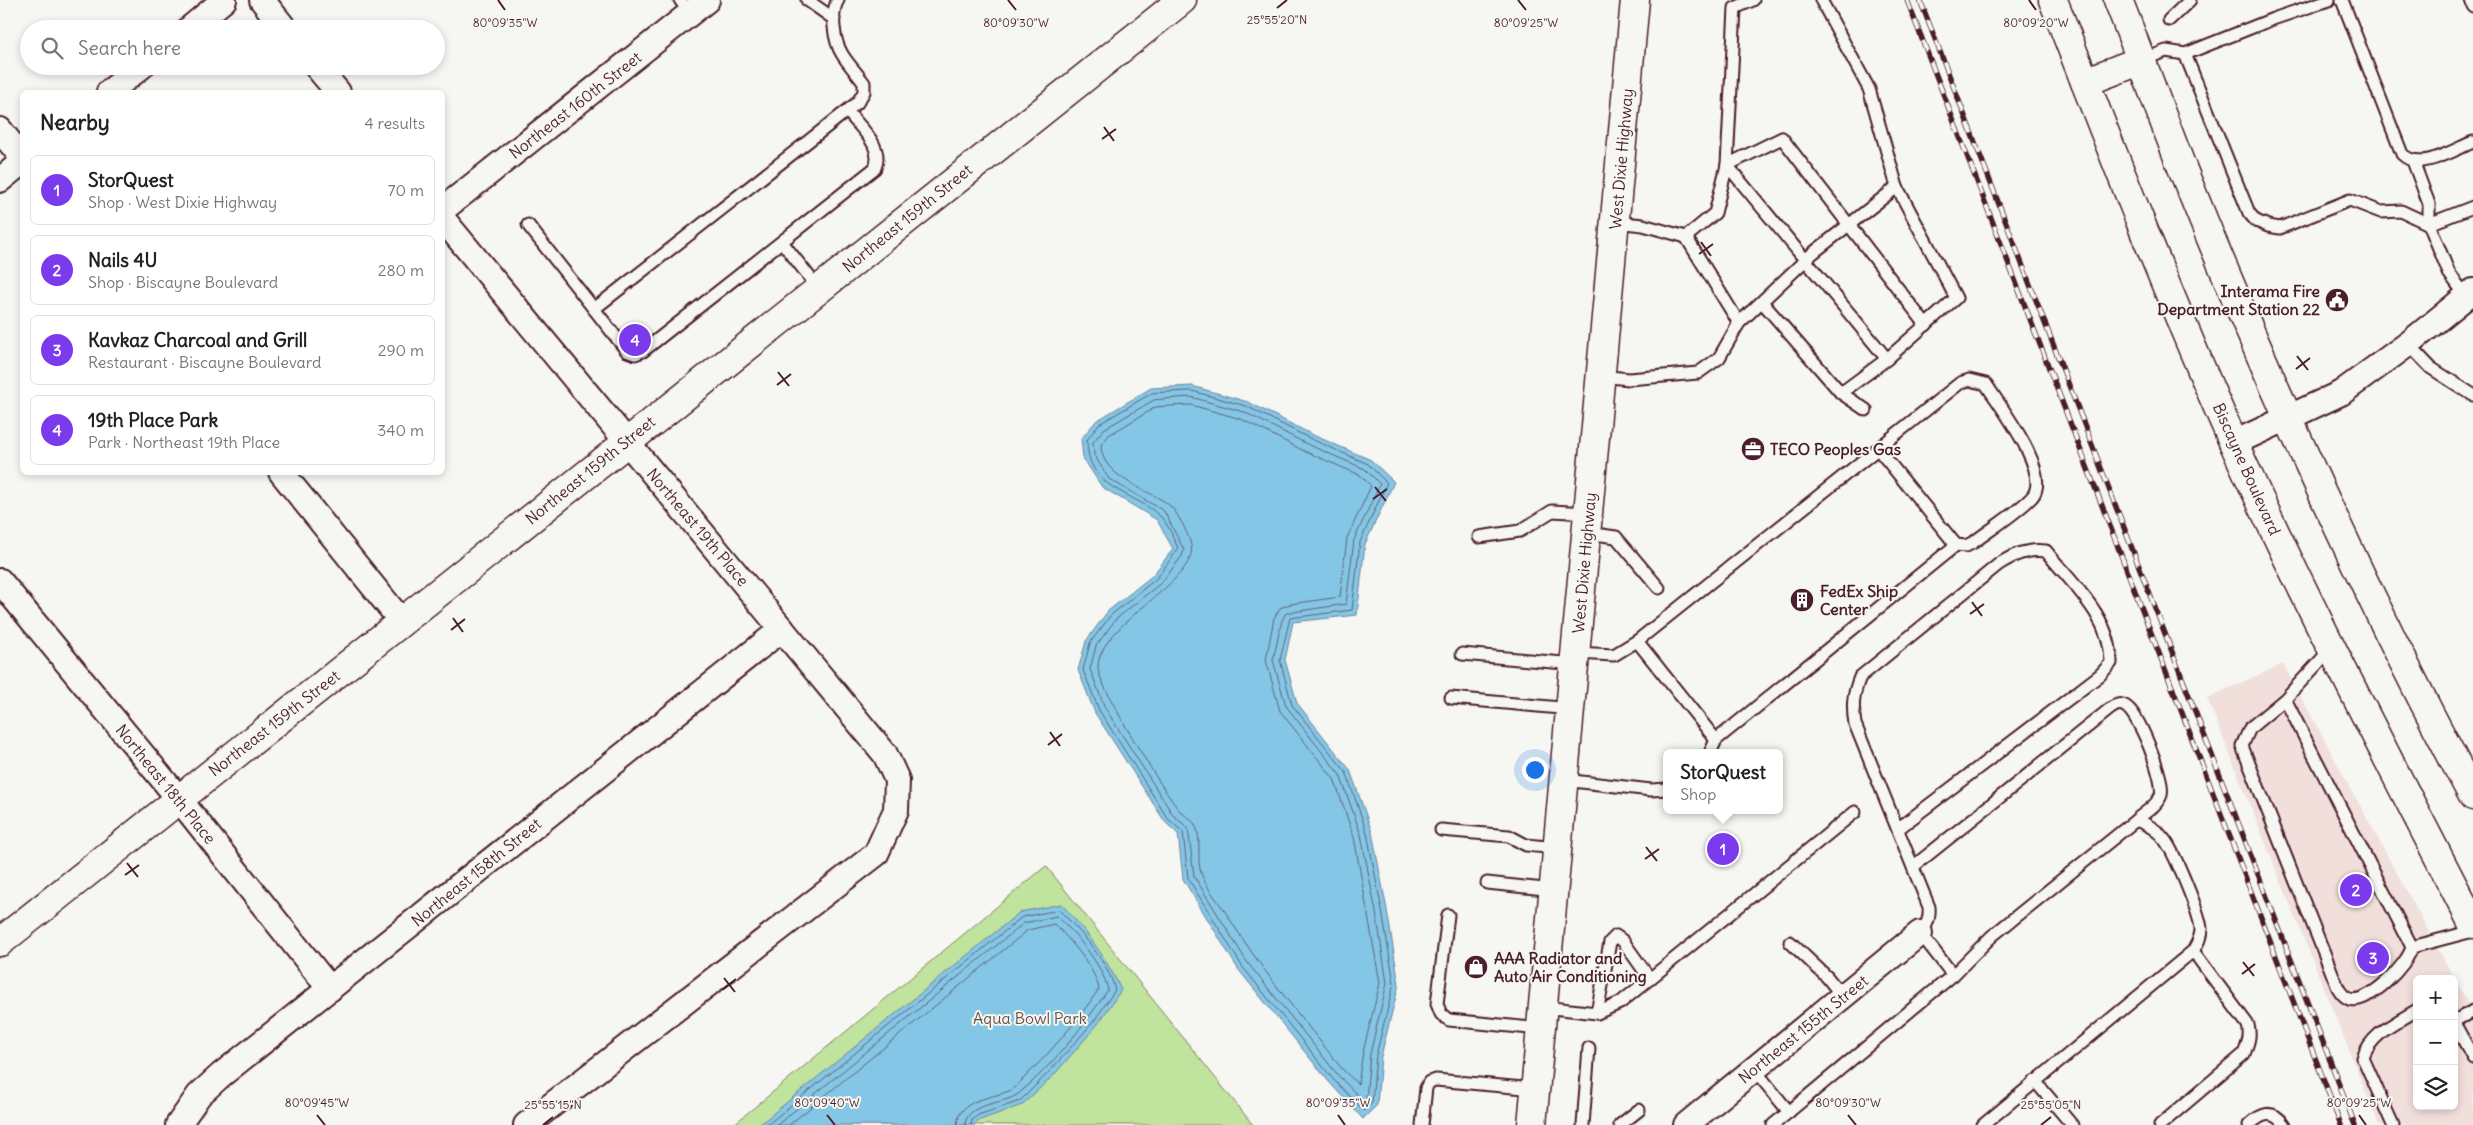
<!DOCTYPE html>
<meta charset="utf-8">
<style>
body{margin:0;font-family:Delius,sans-serif;background:#f2f2f2;color:#222}
.controls{position:absolute;right:15px;bottom:15px;display:grid;overflow:hidden;border-radius:8px;box-shadow:0 2px 8px #0003}
.controls button{width:45px;height:45px;display:grid;place-items:center;padding:0;border:0;border-bottom:1px solid #e0e0e0;background:#fff;color:#222;font:25px sans-serif}
.you{position:absolute;left:1534px;top:769px;width:18px;height:18px;margin:-12px;border:4px solid #fff;border-radius:50%;background:#1a73e8;box-shadow:0 0 0 8px #1a73e833}
.badge{display:grid;place-items:center;width:32px;height:32px;border-radius:50%;background:#7c3aed;color:#fff;font-size:16px;font-weight:700}
.pin{position:absolute;translate:-50% -50%;border:2px solid #fff;box-shadow:0 1px 5px #0006}
.popup{position:absolute;left:1663px;top:749px;width:120px;height:65px;box-sizing:border-box;display:grid;place-content:center;border-radius:8px;background:#fff;filter:drop-shadow(0 1px 4px #0005);font-size:16px;white-space:nowrap;color:#767676}
.popup b{font-size:19px;color:#222}
.popup::after{content:'';position:absolute;left:50%;top:100%;margin-left:-10px;border:10px solid transparent;border-top-color:#fff}
.list{margin:0;padding:0;list-style:none}
h2{display:flex;justify-content:space-between;align-items:center;height:65px;margin:0;padding:0 20px;font-size:21px}
h2 small{font-size:16px;font-weight:400;color:#767676}
.list li{display:grid;grid-template-columns:32px 1fr auto;gap:15px;align-items:center;box-sizing:border-box;height:70px;margin:0 10px 10px;padding:0 10px;border:1px solid #e0e0e0;border-radius:8px}
.list b{display:block;font-size:19px;white-space:nowrap}
.list p{margin:0;font-size:16px;white-space:nowrap;color:#767676}
.list em{font-size:16px;font-style:normal;color:#767676}
.icon{flex:none;width:28px;height:28px;fill:none;stroke:currentColor;stroke-width:2;stroke-linecap:round;stroke-linejoin:round}
.map{position:relative;flex:none;width:2473px;height:1125px;overflow:hidden}
.search{position:absolute;background:#fff;box-shadow:0 2px 8px #0003;left:20px;top:20px;width:425px;height:55px;display:flex;align-items:center;gap:12px;box-sizing:border-box;padding:0 18px;border-radius:28px;color:#767676;font-size:19px}
.panel{position:absolute;background:#fff;box-shadow:0 2px 8px #0003;left:20px;top:90px;width:425px;height:385px;border-radius:8px}
.map>svg:first-child{display:block}
.built{fill:#f1dfdc;fill-rule:evenodd}
.green{fill:#c0e39d;stroke:#858164}
.water{fill:#84c6e5;stroke:#6d839b}
.lines{fill:none;stroke-linecap:round;stroke-linejoin:round}
.shore{stroke:#616275;stroke-width:1}
.service-casing{stroke:#4a1f2b;stroke-width:15}
.minor-casing{stroke:#4a1f2b;stroke-width:28}
.tertiary-casing{stroke:#4a1f2b;stroke-width:31}
.secondary-casing{stroke:#4a1f2b;stroke-width:31}
.primary-casing{stroke:#4a1f2b;stroke-width:31}
.service{stroke:#f6f6f2;stroke-width:11}
.minor{stroke:#f6f6f2;stroke-width:24}
.tertiary{stroke:#f6f6f2;stroke-width:28}
.secondary{stroke:#f6f6f2;stroke-width:28}
.primary{stroke:#f6f6f2;stroke-width:28}
.rail-casing{stroke:#4a1f2b;stroke-width:5.5}
.rail{stroke:#f6f6f2;stroke-width:4;stroke-dasharray:11;stroke-linecap:butt}
.ticks{fill:none;stroke:#4a1f2b;stroke-width:2}
.labels{text-anchor:middle;stroke-width:4;stroke-linejoin:round;paint-order:stroke}
.street-label{font-size:16px;fill:#4a1f2b;stroke:#f6f6f2}
.poi-label{font-size:16px;font-weight:bold;fill:#4a1f2b;stroke:#f6f6f2;text-anchor:start}
.park-label{font-size:16px;fill:#685048;stroke:#f6f6f2}
.ticks-label{font-size:12px;text-anchor:middle;fill:#4a1f2b;stroke:#f6f6f2;stroke-width:4;stroke-linejoin:round;paint-order:stroke}
</style>
<div class="map">
<svg width="2473" height="1125" viewBox="0 0 2473 1125">
<rect width="100%" height="100%" fill="#f6f6f2"/>
<filter id="ink" filterUnits="userSpaceOnUse"><feTurbulence type="fractalNoise" baseFrequency=".02" numOctaves="2"/><feDisplacementMap in="SourceGraphic" scale="10" xChannelSelector="R" yChannelSelector="G"/><feConvolveMatrix kernelMatrix="1 2 1 2 8 2 1 2 1" color-interpolation-filters="sRGB"/></filter>
<g filter="url(#ink)">
<path class="built" d="M 2283,664 L 2473,1013 L 2473,1125 L 2379,1125 L 2207,698 ZM 2417,979 L 2454,979 L 2454,1106 L 2417,1106 Z"/>
<polygon class="green" points="1046,866 1253,1125 733,1125"/>
<g class="water">
<polygon points="1192,386 1248,402 1313,435 1371,460 1394,482 1365,544 1357,615 1293,622 1285,660 1297,703 1350,770 1372,832 1387,910 1399,984 1381,1056 1377,1105 1363,1119 1329,1082 1238,969 1183,879 1178,834 1165,822 1095,713 1078,670 1086,641 1108,611 1153,575 1173,549 1157,520 1102,487 1083,458 1081,439 1096,421 1151,388"/>
<path d="M 1061,904 C 1086,930 1106,957 1121,990 L 1098,1024 L 1054,1075 L 1022,1105 L 980,1120 L 974,1125 L 759,1125 L 1020,912 Z"/>
</g>
<g class="lines">
<g class="shore">
<path d="M 1192,391 L 1246,406 L 1311,439 L 1368,464 L 1387,483 L 1360,542 L 1352,610 L 1290,618 L 1280,660 L 1292,705 L 1346,772 L 1367,833 L 1382,911 L 1394,983 L 1376,1055 L 1372,1103 L 1364,1111 L 1332,1078 L 1242,966 L 1188,878 L 1183,832 L 1168,819 L 1099,710 L 1083,670 L 1090,643 L 1111,615 L 1157,578 L 1178,549 C 1175,540 1167,522 1160,516 C 1131,490 1087,490 1087,440 L 1099,424 L 1152,393 Z"/>
<polygon points="1191,397 1244,412 1309,445 1365,469 1380,484 1354,540 1346,604 1286,613 1282,620 1273,660 1286,706 1340,775 1361,835 1376,912 1387,983 1370,1054 1366,1099 1364,1102 1337,1074 1247,962 1194,876 1188,828 1173,815 1105,708 1090,669 1096,646 1116,619 1162,582 1182,556 1184,550 1164,511 1109,479 1094,455 1093,442 1104,429 1154,400"/>
<path d="M 1191,405 L 1241,419 L 1306,452 L 1360,475 L 1371,486 L 1347,538 L 1340,597 L 1290,604 L 1280,608 L 1274,618 L 1266,660 L 1280,711 L 1334,779 L 1354,837 L 1380,983 L 1363,1052 L 1358,1084 L 1343,1070 C 1302,1018 1260,969 1226,913 C 1218,901 1206,887 1201,873 C 1196,858 1203,837 1194,823 C 1190,818 1184,815 1179,810 C 1165,794 1098,685 1098,668 C 1097,623 1200,581 1191,545 C 1188,533 1177,511 1168,504 C 1146,488 1101,477 1101,445 L 1109,435 L 1156,407 Z"/>
<path d="M 767,1125 L 1022,917 L 1059,910 C 1079,929 1109,963 1115,990 L 1094,1021 L 1050,1071 L 1020,1101 L 978,1115 L 972,1120 L 971,1125"/>
<path d="M 777,1125 L 1024,923 L 1057,916 C 1075,933 1103,965 1108,990 C 1083,1026 1053,1066 1018,1094 C 1004,1105 966,1102 965,1125"/>
<path d="M 789,1125 L 1028,930 L 1054,924 C 1070,939 1095,968 1099,989 C 1079,1019 1054,1048 1028,1074 C 1023,1079 1017,1086 1011,1090 C 992,1099 958,1098 957,1125"/>
</g>
<g class="service-casing">
<g id="service">
<polyline points="680,0 690,13"/>
<polyline points="807,0 834,19"/>
<polyline points="1821,0 1869,89 1897,187 1956,298 1887,359 1841,393"/>
<path d="M 2342,0 L 2402,154 C 2420,172 2453,150 2473,142"/>
<polyline points="2471,0 2473,6"/>
<polyline points="2169,20 2190,0"/>
<polyline points="2185,54 2249,213 2256,221 2268,226 2280,228 2350,200 2381,212 2401,211 2429,224 2429,204 2413,161"/>
<polyline points="2142,60 2166,51 2185,54 2273,19 2329,0"/>
<polyline points="1727,165 1782,138 1926,325"/>
<polyline points="1727,165 1887,359"/>
<polyline points="1615,222 1643,225 1686,237 1739,323"/>
<path d="M 528,225 L 627,351 L 635,354 L 643,351 L 875,168 C 884,146 861,129 848,112"/>
<polyline points="1686,237 1715,213 1727,165 1735,8 1753,0"/>
<polyline points="782,242 819,289"/>
<polyline points="2466,296 2449,273 2429,224 2473,207"/>
<polyline points="1762,302 1841,393 1866,410"/>
<path d="M 594,309 L 857,103 L 864,92 L 864,83 C 857,73 848,64 842,54 C 834,41 830,13 838,0"/>
<polyline points="2408,344 2431,368 2473,395"/>
<polyline points="1601,376 1629,379 1698,373 1719,358 1739,323 1813,253 1897,187"/>
<path d="M 1969,380 L 1986,384 C 1999,405 2053,473 2032,497 C 2018,512 1991,529 1974,542 L 1966,546 L 1956,545 L 1716,740 L 1637,641 L 1960,383 Z"/>
<polyline points="1878,449 1956,545"/>
<polyline points="1587,533 1616,537 1659,588"/>
<polyline points="1479,537 1520,531 1552,511 1588,513"/>
<polyline points="1576,653 1614,655 1637,641"/>
<polyline points="1462,654 1575,664"/>
<polyline points="1451,698 1571,709"/>
<path d="M 2285,699 L 2412,947 C 2408,964 2369,1005 2349,999 C 2344,997 2341,993 2338,988 L 2242,746 L 2250,728 L 2285,699 L 2331,649"/>
<polyline points="1710,753 1716,740"/>
<polyline points="1564,780 1651,790 1667,789"/>
<path d="M 1899,828 L 2100,675 L 2111,663 C 2112,618 2072,584 2046,551 C 2027,549 2015,554 1999,564 L 1860,677 C 1853,694 1852,706 1855,724 L 1929,907 C 1930,919 1927,925 1920,933 L 1953,975"/>
<polyline points="1441,830 1509,836 1526,845 1558,848"/>
<path d="M 1914,866 L 2111,708 C 2116,705 2120,703 2125,706 C 2139,713 2165,780 2161,795 C 2157,806 2144,813 2136,820"/>
<polyline points="1487,883 1554,890"/>
<polyline points="1448,915 1437,1004 1441,1014 1449,1020 1541,1029"/>
<polyline points="1790,942 1827,977 1843,997"/>
<polyline points="2412,947 2473,931"/>
<polyline points="1543,1007 1597,1013 1620,1003 1855,812"/>
<polyline points="1597,1013 1610,942 1616,936 1623,941 1650,979"/>
<polyline points="2454,1021 2473,1011"/>
<polyline points="2454,1023 2473,1057"/>
<polyline points="1754,1069 1789,1112"/>
<polyline points="2035,1081 2072,1125"/>
<polyline points="1422,1125 1426,1088 1429,1082 1436,1080 1535,1089"/>
<polyline points="1583,1125 1589,1048"/>
<polyline points="1620,1125 1639,1110"/>
<path d="M 1773,1125 L 1953,975 L 1992,936 L 2136,820 C 2147,824 2157,829 2164,839 C 2174,851 2200,914 2201,929 C 2201,938 2197,944 2193,951 L 1983,1125"/>
<path d="M 2160,1125 L 2244,1054 C 2248,1043 2251,1036 2248,1025 L 2193,951"/>
<path d="M 2249,1125 C 2261,1114 2273,1108 2284,1125"/>
<path d="M 2393,1125 L 2363,1058 C 2370,1034 2396,1023 2417,1010"/>
</g>
</g>
<g class="minor-casing">
<g id="minor">
<polyline points="262,0 285,29"/>
<polyline points="189,29 224,0"/>
<polyline points="316,66 338,92"/>
<polyline points="109,92 142,66"/>
<polyline points="0,130 22,157"/>
<polyline points="0,180 22,162"/>
<polyline points="442,210 707,0"/>
<polyline points="442,218 885,754 897,780 896,810 876,854 526,1125"/>
<polyline points="2234,443 2341,393 2408,344 2473,291"/>
<polyline points="281,472 402,622"/>
<polyline points="0,581 179,799 330,989"/>
<polyline points="178,1125 199,1095 221,1075 782,629"/>
<polyline points="1686,1125 1920,933"/>
</g>
</g>
<g class="tertiary-casing">
<polyline id="tertiary" points="0,942 1182,0"/>
</g>
<g class="secondary-casing">
<polyline id="secondary" points="1532,1125 1635,0"/>
</g>
<g class="primary-casing">
<g id="primary">
<path d="M 2053,0 C 2111,149 2169,298 2234,444 C 2308,607 2391,765 2473,924"/>
<path d="M 2118,0 C 2142,60 2163,121 2187,180 C 2272,390 2366,597 2473,796"/>
<polyline points="2085,82 2142,60"/>
</g>
</g>
<use href="#service" class="service"/>
<use href="#minor" class="minor"/>
<use href="#tertiary" class="tertiary"/>
<use href="#secondary" class="secondary"/>
<use href="#primary" class="primary"/>
<g class="rail-casing">
<g id="rail">
<polyline points="1907,0 2341,1125"/>
<polyline points="1920,0 2355,1125"/>
</g>
</g>
<use href="#rail" class="rail"/>
</g>
</g>
<path class="ticks" d="M 498,0 L 505,10M 1008,0 L 1016,10M 1518,0 L 1526,10M 2029,0 L 2036,10M 1277,8 L 1287,0M 1104,127 L 1114,141M 1102,139 L 1116,129M 1701,242 L 1711,256M 1699,254 L 1713,244M 2297,356 L 2308,370M 2296,369 L 2310,358M 778,372 L 789,386M 777,385 L 791,374M 1375,487 L 1386,501M 1373,499 L 1387,489M 1972,602 L 1982,616M 1970,614 L 1984,604M 453,618 L 463,632M 451,630 L 465,619M 1050,732 L 1060,746M 1048,745 L 1062,734M 1646,847 L 1657,861M 1645,859 L 1659,849M 127,863 L 138,877M 125,875 L 139,865M 2243,962 L 2254,976M 2242,974 L 2255,964M 724,978 L 735,992M 722,990 L 736,979M 317,1115 L 325,1125M 827,1115 L 835,1125M 1338,1115 L 1345,1125M 1848,1115 L 1856,1125M 2359,1115 L 2366,1125M 543,1125 L 553,1117M 2041,1125 L 2051,1117"/>
<defs>
<g id="civic-disc" transform="scale(1.25)"><circle r="9.5" fill="#4a1f2b" stroke="#f6f6f2"/><path d="M-.6-6.5H3V-4.5H.6V-3L4-1V1h2V6H-6V1h2V-1L-.6-3ZM-1.2 2.5V6h2.4V2.5Z" fill="#fff"/></g>
<g id="office-disc" transform="scale(1.25)"><circle r="9.5" fill="#4a1f2b" stroke="#f6f6f2"/><path d="M-6-3h4V-5.5h4V-3h4V5H-6ZM-1-4.5V-3h2v-1.5ZM-6 0V1H6V0Z" fill="#fff"/></g>
<g id="building-disc" transform="scale(1.25)"><circle r="9.5" fill="#4a1f2b" stroke="#f6f6f2"/><path d="M-4-6H4V6H1V3H-1V6H-4ZM-2.5-4.3h1.7v1.8h-1.7ZM.8-4.3h1.7v1.8H.8ZM-2.5-1h1.7V.8h-1.7ZM.8-1h1.7V.8H.8Z" fill="#fff"/></g>
<g id="shop-disc" transform="scale(1.25)"><circle r="9.5" fill="#4a1f2b" stroke="#f6f6f2"/><path d="M-5-2.5h2.3a2.7 3.5 0 0 1 5.4 0H5L5.5 6h-11ZM-1.5-2.5h3a1.5 2.3 0 0 0-3 0Z" fill="#fff"/></g>
</defs>
<g fill-rule="evenodd">
<use href="#civic-disc" x="2337" y="300"/>
<use href="#office-disc" x="1753" y="449"/>
<use href="#building-disc" x="1802" y="600"/>
<use href="#shop-disc" x="1476" y="967"/>
</g>
<g class="labels">
<g class="street-label">
<text transform="translate(575 105) rotate(-38)" y="6">Northeast 160th Street</text>
<text transform="translate(1621 159) rotate(-85)" y="6">West Dixie Highway</text>
<text transform="translate(907 218) rotate(-39)" y="6">Northeast 159th Street</text>
<text transform="translate(2247 469) rotate(66)" y="6">Biscayne Boulevard</text>
<text transform="translate(590 470) rotate(-39)" y="6">Northeast 159th Street</text>
<text transform="translate(698 527) rotate(50)" y="6">Northeast 19th Place</text>
<text transform="translate(1584 563) rotate(-85)" y="6">West Dixie Highway</text>
<text transform="translate(274 723) rotate(-38)" y="6">Northeast 159th Street</text>
<text transform="translate(166 784) rotate(51)" y="6">Northeast 18th Place</text>
<text transform="translate(476 872) rotate(-39)" y="6">Northeast 158th Street</text>
<text transform="translate(1803 1029) rotate(-39)" y="6">Northeast 155th Street</text>
</g>
<g class="poi-label">
<text x="2320" y="297" text-anchor="end">Interama Fire<tspan x="2320" dy="18">Department Station 22</tspan></text>
<text x="1770" y="455">TECO Peoples Gas</text>
<text x="1820" y="597">FedEx Ship<tspan x="1820" dy="18">Center</tspan></text>
<text x="1494" y="964">AAA Radiator and<tspan x="1494" dy="18">Auto Air Conditioning</tspan></text>
</g>
<g class="park-label">
<text x="1030" y="1024">Aqua Bowl Park</text>
</g>
</g>
<g class="ticks-label">
<text x="1277" y="24">25°55'20"N</text>
<text x="505" y="27">80°09'35"W</text>
<text x="1526" y="27">80°09'25"W</text>
<text x="2036" y="27">80°09'20"W</text>
<text x="1016" y="27">80°09'30"W</text>
<text x="317" y="1107">80°09'45"W</text>
<text x="827" y="1107">80°09'40"W</text>
<text x="1338" y="1107">80°09'35"W</text>
<text x="1848" y="1107">80°09'30"W</text>
<text x="2359" y="1107">80°09'25"W</text>
<text x="553" y="1109">25°55'15"N</text>
<text x="2051" y="1109">25°55'05"N</text>
</g>
</svg>
<div class="controls">
<button>+</button>
<button>−</button>
<button><svg class="icon" aria-label="layers" viewBox="0 0 24 24"><path d="M12 4l9 5-9 5-9-5zM3 14l9 5 9-5"/></svg></button>
</div>
<div class="you"></div>
<div class="pin badge" style="left:1723px;top:849px">1</div>
<div class="popup"><b>StorQuest</b>Shop</div>
<div class="pin badge" style="left:2356px;top:890px">2</div>
<div class="pin badge" style="left:2373px;top:958px">3</div>
<div class="pin badge" style="left:635px;top:340px">4</div>
<div class="search"><svg class="icon" aria-label="search" viewBox="0 0 24 24"><circle cx="10" cy="10" r="6"/><path d="M15 15l6 6"/></svg>Search here</div>
<section class="panel">
<h2>Nearby<small>4 results</small></h2>
<ul class="list">
<li><span class="badge">1</span><div><b>StorQuest</b><p>Shop · West Dixie Highway</p></div><em>70 m</em></li>
<li><span class="badge">2</span><div><b>Nails 4U</b><p>Shop · Biscayne Boulevard</p></div><em>280 m</em></li>
<li><span class="badge">3</span><div><b>Kavkaz Charcoal and Grill</b><p>Restaurant · Biscayne Boulevard</p></div><em>290 m</em></li>
<li><span class="badge">4</span><div><b>19th Place Park</b><p>Park · Northeast 19th Place</p></div><em>340 m</em></li>
</ul>
</section>
</div>
